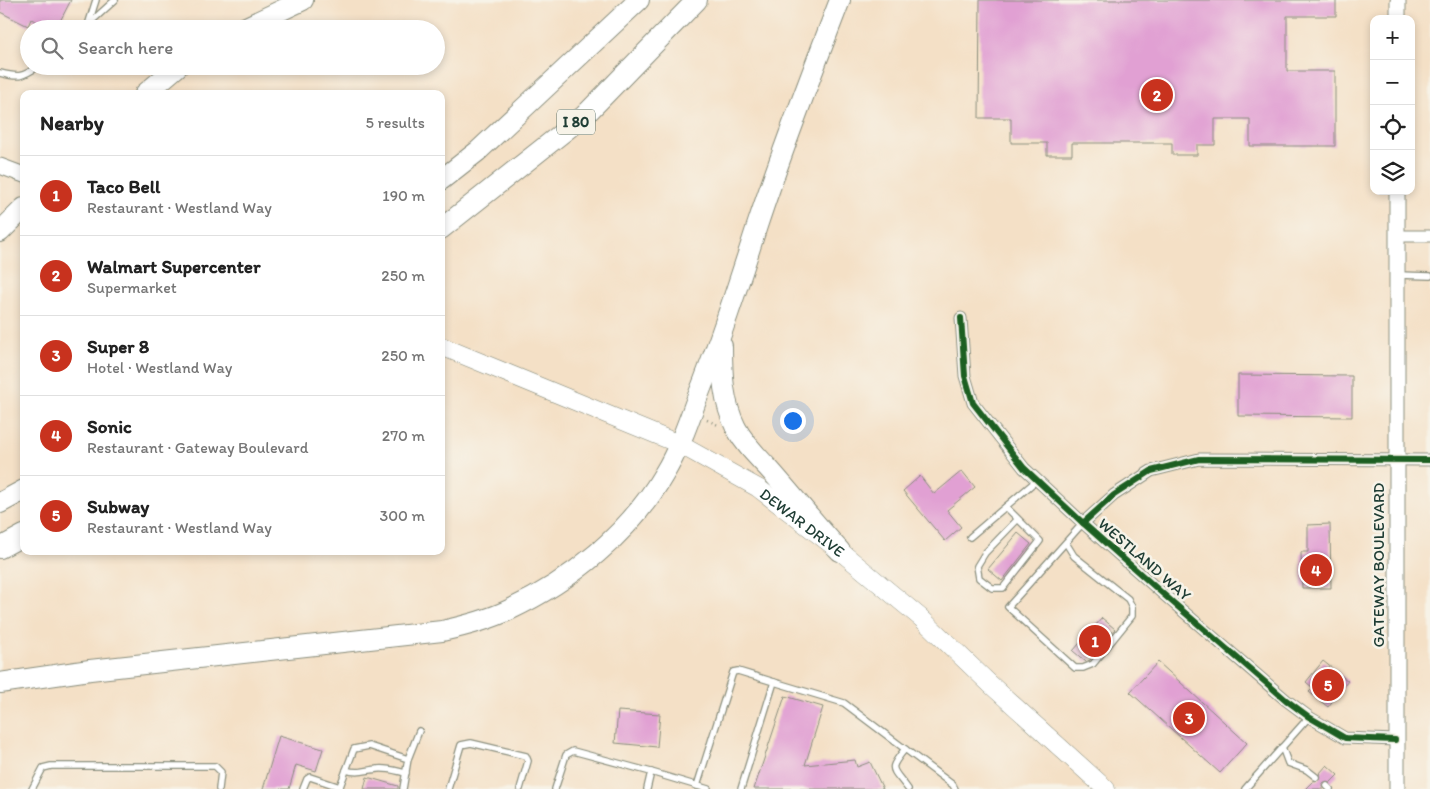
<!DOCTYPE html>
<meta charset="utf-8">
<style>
body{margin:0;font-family:Itim,sans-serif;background:#f2f2f2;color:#222}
.controls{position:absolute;right:15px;top:15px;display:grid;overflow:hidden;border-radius:10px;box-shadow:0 2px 8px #0003}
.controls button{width:45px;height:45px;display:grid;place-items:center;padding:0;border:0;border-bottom:1px solid #e0e0e0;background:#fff;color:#222;font:25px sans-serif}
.you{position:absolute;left:792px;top:420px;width:18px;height:18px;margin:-12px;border:4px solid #fff;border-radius:50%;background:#1a73e8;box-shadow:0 0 0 8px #1a73e833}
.badge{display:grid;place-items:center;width:32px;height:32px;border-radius:50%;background:#c8321e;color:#fff;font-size:16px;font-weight:700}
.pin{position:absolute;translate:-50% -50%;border:2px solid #fff;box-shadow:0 1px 5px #0006}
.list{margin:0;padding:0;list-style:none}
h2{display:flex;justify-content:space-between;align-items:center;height:65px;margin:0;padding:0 20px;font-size:21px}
h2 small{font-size:16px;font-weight:400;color:#767676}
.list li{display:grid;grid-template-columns:32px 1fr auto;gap:15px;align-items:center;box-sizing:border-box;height:80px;padding:0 20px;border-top:1px solid #e0e0e0}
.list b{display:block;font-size:19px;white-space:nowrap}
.list p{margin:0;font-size:16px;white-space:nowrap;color:#767676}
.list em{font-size:16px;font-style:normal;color:#767676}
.icon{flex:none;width:28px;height:28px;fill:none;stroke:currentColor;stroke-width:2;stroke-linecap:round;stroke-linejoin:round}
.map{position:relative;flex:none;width:1430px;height:789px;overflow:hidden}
.search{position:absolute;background:#fff;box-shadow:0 2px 8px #0003;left:20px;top:20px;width:425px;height:55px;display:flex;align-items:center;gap:12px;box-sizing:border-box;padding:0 18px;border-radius:28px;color:#767676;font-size:19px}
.panel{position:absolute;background:#fff;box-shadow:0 2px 8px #0003;left:20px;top:90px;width:425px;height:465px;border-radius:10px}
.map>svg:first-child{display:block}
.building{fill:#e1a0d3}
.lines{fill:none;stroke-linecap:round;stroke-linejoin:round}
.service-casing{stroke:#8a8e7d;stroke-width:8}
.minor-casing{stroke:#8a8e7d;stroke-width:13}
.secondary-casing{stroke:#8a8e7d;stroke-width:17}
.primary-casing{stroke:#8a8e7d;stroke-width:19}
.motorway-casing{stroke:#8a8e7d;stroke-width:22}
.path{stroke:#8a8e7d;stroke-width:2.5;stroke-dasharray:1 4;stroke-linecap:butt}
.service{stroke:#fff;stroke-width:5.5}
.minor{stroke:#fff;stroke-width:11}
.secondary{stroke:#fff;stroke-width:15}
.primary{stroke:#fff;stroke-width:18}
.motorway{stroke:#fff;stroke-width:20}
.cycleway-casing{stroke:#f7f3e8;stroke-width:9}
.cycleway{stroke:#1b5e20;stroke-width:6}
.labels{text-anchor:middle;stroke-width:5;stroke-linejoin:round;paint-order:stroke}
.shield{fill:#f7f3e8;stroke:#60746a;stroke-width:1}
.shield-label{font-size:15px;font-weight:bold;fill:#1f3d34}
.street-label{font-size:16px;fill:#1f3d34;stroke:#f7f3e8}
</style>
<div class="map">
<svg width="1430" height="789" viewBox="0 0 1430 789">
<rect width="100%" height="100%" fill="#f7f3e8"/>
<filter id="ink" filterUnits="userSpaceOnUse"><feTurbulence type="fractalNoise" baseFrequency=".02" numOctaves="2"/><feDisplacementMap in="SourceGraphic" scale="10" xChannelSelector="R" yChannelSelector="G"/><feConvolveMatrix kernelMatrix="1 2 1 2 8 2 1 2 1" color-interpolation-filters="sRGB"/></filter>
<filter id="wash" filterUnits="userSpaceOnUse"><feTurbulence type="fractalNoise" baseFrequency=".0096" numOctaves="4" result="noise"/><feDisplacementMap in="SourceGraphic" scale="20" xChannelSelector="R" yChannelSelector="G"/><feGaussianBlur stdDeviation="1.12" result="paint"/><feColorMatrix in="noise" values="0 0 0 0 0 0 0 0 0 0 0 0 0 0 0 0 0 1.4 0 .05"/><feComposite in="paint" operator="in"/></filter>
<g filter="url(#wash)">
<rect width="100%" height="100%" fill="#f4e0c6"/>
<g id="blocks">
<g class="building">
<polygon points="0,0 71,0 56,29 53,29 31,19 28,26 0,12"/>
<polygon points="980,0 1336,0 1336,16 1287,16 1287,71 1335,71 1335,146 1250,146 1250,119 1215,119 1215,145 1197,145 1197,155 1172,155 1172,143 1072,143 1072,155 1047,155 1047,143 1011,143 1011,118 979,118"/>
<polygon points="1238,375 1352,376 1352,417 1238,416"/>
<polygon points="962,471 975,487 947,510 961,527 945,541 903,491 920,476 934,494"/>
<polygon points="1330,524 1331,588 1302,588 1301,552 1308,552 1308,525"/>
<polygon points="1018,533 1031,544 1002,581 988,569"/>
<polygon points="1102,618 1115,629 1090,660 1086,662 1073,651"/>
<polygon points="1323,661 1348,681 1328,707 1309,692 1313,688 1306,682"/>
<polygon points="1158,662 1247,743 1220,773 1130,692"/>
<polygon points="785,696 823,707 805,765 855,760 857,767 870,762 883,789 754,789"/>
<polygon points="618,711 660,714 657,747 615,743"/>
<polygon points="279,736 323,749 316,771 296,765 289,789 263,789"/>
<polygon points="1327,765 1338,775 1330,783 1324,782 1322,785 1323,789 1305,789 1313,781 1319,780 1321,777 1319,774"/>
<polygon points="367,777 398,786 398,789 364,789"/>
</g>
</g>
</g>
<g filter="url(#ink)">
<use href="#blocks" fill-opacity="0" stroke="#8a8e7d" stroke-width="1"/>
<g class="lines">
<g class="service-casing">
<g id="service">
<polyline points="89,22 96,0"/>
<polyline points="83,29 115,0"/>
<path d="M 0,73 C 20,78 22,77 39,66"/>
<polyline points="1397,275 1430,276"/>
<polyline points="1006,507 1040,541 1003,588 992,588 979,578 977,566 985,553 1018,519"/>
<polyline points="970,537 1037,480"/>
<polyline points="1066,543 1074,556 1128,599 1132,607 1132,616 1093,664 1083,668 1075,668 1008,607 1083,523"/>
<polyline points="774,682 844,703 905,749"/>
<polyline points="1282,747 1288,763 1307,770 1316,777"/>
<polyline points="408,759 419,731"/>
<path d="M 346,770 C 358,774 366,770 378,769 C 388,768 396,771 406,773"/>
<polyline points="651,772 708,789"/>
<polyline points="697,786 733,672 738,671 774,682 741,789"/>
<polyline points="1327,786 1330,789"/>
<polyline points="32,789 43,768 51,766 215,766 221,772 219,789"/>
<polyline points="303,789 307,779 310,777 340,787"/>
<polyline points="339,789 354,749 369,746 408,759 403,789"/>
<polyline points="448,789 461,745 471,743 526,756 528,761 520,789"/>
<polyline points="555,789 566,755 573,751 651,772 647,789"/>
<path d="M 908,789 C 892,767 887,771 905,749 L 953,785 L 955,789"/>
<polyline points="1245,789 1309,717"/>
</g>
</g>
<g class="minor-casing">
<g id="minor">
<polyline points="1396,236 1430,236"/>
<polyline points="961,318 965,376 973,403 1024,468 1083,523 1162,593 1286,700 1309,717 1345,738 1395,740"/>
<polyline points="1083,523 1114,495 1151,471 1199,459 1430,460"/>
</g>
</g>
<g class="secondary-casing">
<g id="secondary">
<polyline points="1398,19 1398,0"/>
<polyline points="0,166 24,175"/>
<polyline points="1397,789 1397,191"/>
</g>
</g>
<g class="primary-casing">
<g id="primary">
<path id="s1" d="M 441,346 L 679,444 L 758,488 L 840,551 L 921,618 L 990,684 L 1106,789"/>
</g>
</g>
<g class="motorway-casing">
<g id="motorway">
<polyline points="242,29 303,0"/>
<polyline points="145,94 178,66"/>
<polyline points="441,180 478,151 639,0"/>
<polyline points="441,229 585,115 697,0"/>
<polyline points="0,232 24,208"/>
<path d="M 722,346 C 722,375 723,402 736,428 C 745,445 758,457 770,470 C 794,497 816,525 840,551"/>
<polyline points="0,503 24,490"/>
<polyline points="0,548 24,535"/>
<path d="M 0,683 L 90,670 L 442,631 C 465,626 488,620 509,610 C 571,581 630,533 664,474 C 678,451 687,426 696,401 C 719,344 738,285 757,226 C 782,150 811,75 840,0"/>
</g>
</g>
<polyline class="path" points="707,420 718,425"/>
<use href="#service" class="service"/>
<use href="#minor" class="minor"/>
<use href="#secondary" class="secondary"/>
<use href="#primary" class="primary"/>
<use href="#motorway" class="motorway"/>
<g class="cycleway-casing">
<g id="cycleway">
<polyline points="961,318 965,376 973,403 1024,468 1083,523 1162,593 1286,700 1309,717 1345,738 1395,740"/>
<polyline points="1083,523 1114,495 1151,471 1199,459 1430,460"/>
</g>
</g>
<use href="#cycleway" class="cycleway"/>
</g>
</g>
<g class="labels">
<rect class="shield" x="557" y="109.5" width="38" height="25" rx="4"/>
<g class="shield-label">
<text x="576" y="127">I 80</text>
</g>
<g class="street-label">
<text dy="6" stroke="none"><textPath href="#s1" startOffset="404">DEWAR DRIVE</textPath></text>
<text transform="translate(1145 559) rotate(41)" y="6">WESTLAND WAY</text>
<text transform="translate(1378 565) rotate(-90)" y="6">GATEWAY BOULEVARD</text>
</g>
</g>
</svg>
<div class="controls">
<button>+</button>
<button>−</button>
<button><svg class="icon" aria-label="locate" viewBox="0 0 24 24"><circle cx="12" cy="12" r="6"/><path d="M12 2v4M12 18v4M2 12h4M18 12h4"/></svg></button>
<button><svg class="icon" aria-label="layers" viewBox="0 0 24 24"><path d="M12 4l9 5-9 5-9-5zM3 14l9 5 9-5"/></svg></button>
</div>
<div class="you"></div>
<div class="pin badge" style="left:1095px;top:641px">1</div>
<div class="pin badge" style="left:1157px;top:95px">2</div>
<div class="pin badge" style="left:1189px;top:718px">3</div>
<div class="pin badge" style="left:1316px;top:570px">4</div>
<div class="pin badge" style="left:1328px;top:685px">5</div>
<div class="search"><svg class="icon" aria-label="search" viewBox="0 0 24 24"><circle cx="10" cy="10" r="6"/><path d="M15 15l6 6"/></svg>Search here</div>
<section class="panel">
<h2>Nearby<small>5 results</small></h2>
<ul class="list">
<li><span class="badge">1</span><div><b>Taco Bell</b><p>Restaurant · Westland Way</p></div><em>190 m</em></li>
<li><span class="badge">2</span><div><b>Walmart Supercenter</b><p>Supermarket</p></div><em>250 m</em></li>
<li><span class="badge">3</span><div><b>Super 8</b><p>Hotel · Westland Way</p></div><em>250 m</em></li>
<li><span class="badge">4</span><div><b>Sonic</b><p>Restaurant · Gateway Boulevard</p></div><em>270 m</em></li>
<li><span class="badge">5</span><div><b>Subway</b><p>Restaurant · Westland Way</p></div><em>300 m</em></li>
</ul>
</section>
</div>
